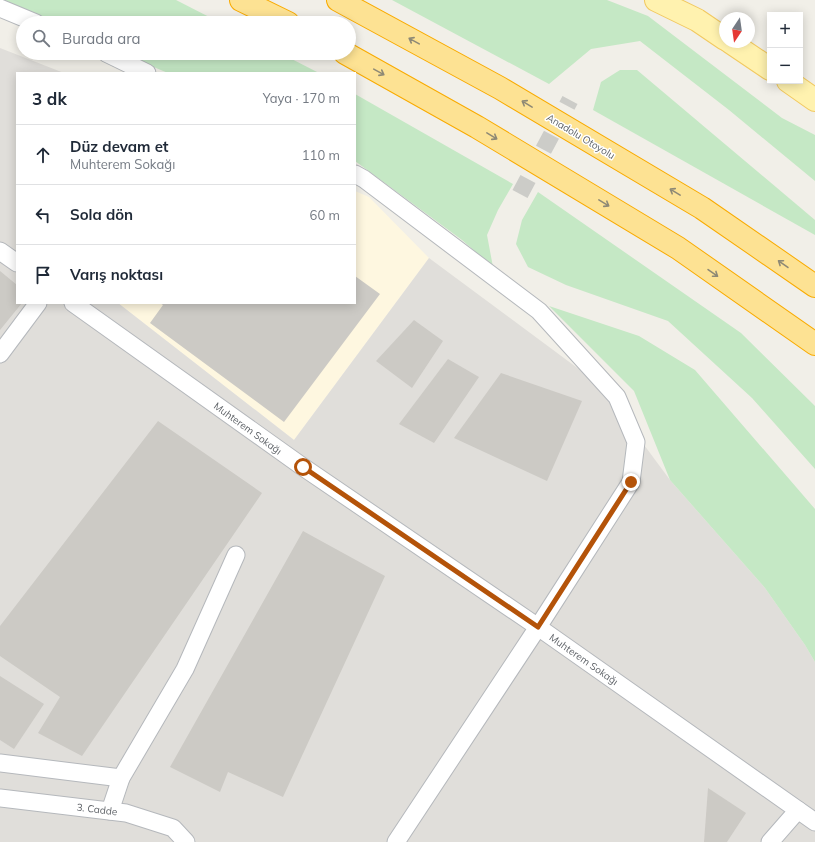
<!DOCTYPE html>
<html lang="tr">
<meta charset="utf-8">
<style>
body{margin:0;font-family:Mulish,sans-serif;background:#f6f6f7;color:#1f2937}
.controls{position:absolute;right:12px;top:12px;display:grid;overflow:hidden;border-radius:0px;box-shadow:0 2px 10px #0003}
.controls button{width:36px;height:36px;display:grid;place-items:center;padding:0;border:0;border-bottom:1px solid #e0e1e3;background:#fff;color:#1f2937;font:20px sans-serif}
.compass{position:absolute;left:719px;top:12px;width:36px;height:36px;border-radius:50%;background:#fff;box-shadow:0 2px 10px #0003;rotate:193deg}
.stop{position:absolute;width:12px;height:12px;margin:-9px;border:3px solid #b45309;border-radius:50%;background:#fff}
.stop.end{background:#b45309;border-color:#fff;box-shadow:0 1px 4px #0008}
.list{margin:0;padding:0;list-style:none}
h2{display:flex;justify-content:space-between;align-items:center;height:52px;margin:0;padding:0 16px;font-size:17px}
h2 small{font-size:13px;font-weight:400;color:#747a83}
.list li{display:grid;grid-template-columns:26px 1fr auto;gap:12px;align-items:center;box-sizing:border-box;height:60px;padding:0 16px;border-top:1px solid #e0e1e3}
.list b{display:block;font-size:15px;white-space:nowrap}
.list p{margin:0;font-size:13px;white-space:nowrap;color:#747a83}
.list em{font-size:13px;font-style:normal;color:#747a83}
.icon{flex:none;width:22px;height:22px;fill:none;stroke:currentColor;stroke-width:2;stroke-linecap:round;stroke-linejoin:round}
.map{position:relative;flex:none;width:815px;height:842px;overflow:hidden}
.search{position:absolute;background:#fff;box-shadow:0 2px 10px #0003;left:16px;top:16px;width:340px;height:44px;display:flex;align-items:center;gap:10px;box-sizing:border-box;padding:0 14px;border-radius:22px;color:#747a83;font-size:15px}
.panel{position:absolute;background:#fff;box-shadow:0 2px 10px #0003;left:16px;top:72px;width:340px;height:232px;border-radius:0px}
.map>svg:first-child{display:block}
.commercial{fill:#fef7e0}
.industrial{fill:#e0deda}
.green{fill:#c5e8c5}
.building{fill:#cccac5}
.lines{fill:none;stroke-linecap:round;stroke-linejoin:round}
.minor-tunnel{stroke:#ccccc8;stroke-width:17;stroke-dasharray:17 8;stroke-linecap:butt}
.minor-casing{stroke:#b5b8bc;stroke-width:19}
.major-casing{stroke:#f2c960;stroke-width:24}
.highway-casing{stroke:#f9ab00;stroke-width:24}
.minor{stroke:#fff;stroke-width:17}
.major{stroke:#fff2af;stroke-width:22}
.highway{stroke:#fde293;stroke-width:22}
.oneway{stroke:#8e8975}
.route{stroke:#b45309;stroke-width:5}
.labels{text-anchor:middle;stroke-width:3;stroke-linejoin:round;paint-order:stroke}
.street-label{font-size:10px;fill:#5f6368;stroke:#fff}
</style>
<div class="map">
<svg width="815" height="842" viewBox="0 0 815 842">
<rect width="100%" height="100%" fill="#f1efe8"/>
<polygon class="commercial" points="355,191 369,197 429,258 294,440 118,303 355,303"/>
<polygon class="industrial" points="0,48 64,73 17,73 17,303 118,303 294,440 429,258 599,384 670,480 765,588 805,645 815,662 815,842 0,842"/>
<g class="green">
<polygon points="0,0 176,0 221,23 49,23 0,2"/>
<polygon points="392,0 607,0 648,16 782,118 815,135 815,181 729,110 640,41 591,49 549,84"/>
<polygon points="120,53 280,53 319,73 168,73"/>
<polygon points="620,70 637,70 815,220 815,235 593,110 601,82"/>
<polygon points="355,94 513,184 498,210 487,235 493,267 462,240 355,161"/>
<polygon points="538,192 741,333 815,406 815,469 752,398 668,321 566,285 528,267 516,244 522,220"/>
<polygon points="549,306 639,336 695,370 815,509 815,662 805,645 765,588 670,480 634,391"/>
</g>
<g class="building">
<polygon points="0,271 17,285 17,303 22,303 0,330"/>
<polygon points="355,276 380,294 284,422 150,323 163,305 160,303 355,303"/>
<polygon points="414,320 443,341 412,388 376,361"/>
<polygon points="448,359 479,377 434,443 399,424"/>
<polygon points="501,373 582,401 547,481 454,438"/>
<polygon points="158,421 262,493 82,756 38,733 60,697 0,656 0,626"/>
<polygon points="303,531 385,576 283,797 228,772 220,792 170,767"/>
<polygon points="0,676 44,704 14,749 0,740"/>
<polygon points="708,788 746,813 727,842 704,842"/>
</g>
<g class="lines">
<polyline class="minor-tunnel" points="520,194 570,100"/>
<g class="minor-casing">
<g id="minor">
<polyline points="0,8 36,23"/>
<polyline points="106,53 147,73"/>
<polyline points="355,174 364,179 539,311 617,397 636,442 631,482 538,627 396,842"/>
<polyline points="0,251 17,263"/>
<polyline points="73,303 303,467 538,627 798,810 770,842"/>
<polyline points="0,354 38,303"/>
<polyline points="0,763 121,778"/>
<polyline points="0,798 126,813 173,828 186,842"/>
<polyline points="798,810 815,822"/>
<polyline points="110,811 121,778 185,669 236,555"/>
</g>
</g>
<g class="major-casing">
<g id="major">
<polyline points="656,0 697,20 725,39"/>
<polyline points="730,42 770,69"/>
<polyline points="788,81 815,100"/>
</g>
</g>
<g class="highway-casing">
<g id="highway">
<polyline points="241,0 288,23"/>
<polyline points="338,0 500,88 702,208 815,286"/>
<polyline points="345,53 477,127 678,248 815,344"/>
</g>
</g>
<use href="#minor" class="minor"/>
<use href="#major" class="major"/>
<use href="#highway" class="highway"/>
</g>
<defs><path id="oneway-shaft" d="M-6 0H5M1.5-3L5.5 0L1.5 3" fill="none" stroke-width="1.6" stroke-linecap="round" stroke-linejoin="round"/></defs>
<g class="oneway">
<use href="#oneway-shaft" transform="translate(414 41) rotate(-151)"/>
<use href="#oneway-shaft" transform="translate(379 72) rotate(29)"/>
<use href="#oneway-shaft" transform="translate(527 104) rotate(-149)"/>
<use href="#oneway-shaft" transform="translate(492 136) rotate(31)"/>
<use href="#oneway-shaft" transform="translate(675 192) rotate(-149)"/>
<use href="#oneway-shaft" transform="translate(604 203) rotate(31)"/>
<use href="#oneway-shaft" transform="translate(783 264) rotate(-145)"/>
<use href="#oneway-shaft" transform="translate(713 273) rotate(35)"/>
</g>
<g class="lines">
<polyline class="route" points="303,467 538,627 631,482"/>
</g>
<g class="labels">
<g class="street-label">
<text transform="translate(581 136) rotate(31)" y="4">Anadolu Otoyolu</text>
<text transform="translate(248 428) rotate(36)" y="4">Muhterem Sokağı</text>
<text transform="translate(584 659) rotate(35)" y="4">Muhterem Sokağı</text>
<text transform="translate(97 809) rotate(7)" y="4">3. Cadde</text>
</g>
</g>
</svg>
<div class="controls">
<button>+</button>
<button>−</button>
</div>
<svg class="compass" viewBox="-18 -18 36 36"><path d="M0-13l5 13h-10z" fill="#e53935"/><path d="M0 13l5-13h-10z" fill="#747a83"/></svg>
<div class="stop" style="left:303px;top:467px"></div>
<div class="stop end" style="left:631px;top:482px"></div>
<div class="search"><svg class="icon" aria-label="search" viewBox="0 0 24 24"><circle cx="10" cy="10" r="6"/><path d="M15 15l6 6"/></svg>Burada ara</div>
<section class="panel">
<h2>3 dk<small>Yaya · 170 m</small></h2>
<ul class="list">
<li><svg class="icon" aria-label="ahead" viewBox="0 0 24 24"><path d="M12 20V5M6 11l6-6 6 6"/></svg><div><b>Düz devam et</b><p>Muhterem Sokağı</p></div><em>110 m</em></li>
<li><svg class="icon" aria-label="left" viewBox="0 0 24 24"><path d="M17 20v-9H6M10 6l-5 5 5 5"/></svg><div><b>Sola dön</b></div><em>60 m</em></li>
<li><svg class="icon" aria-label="arrive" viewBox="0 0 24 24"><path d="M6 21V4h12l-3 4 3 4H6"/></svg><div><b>Varış noktası</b></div></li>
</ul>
</section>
</div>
